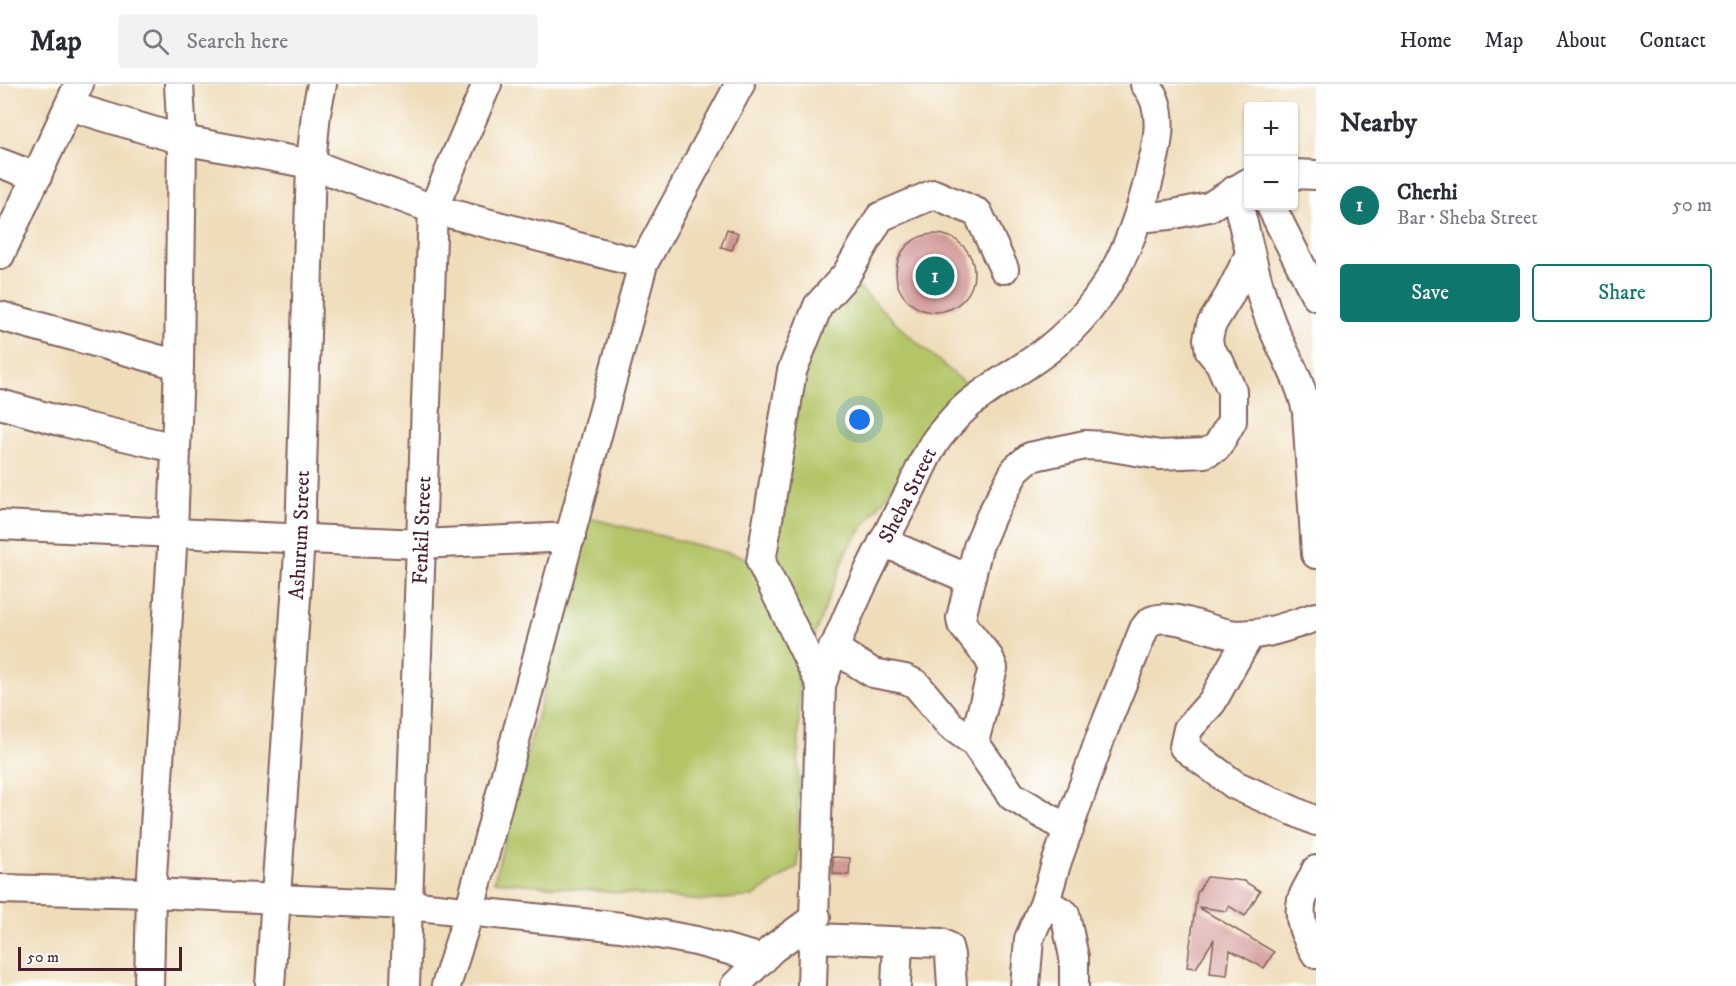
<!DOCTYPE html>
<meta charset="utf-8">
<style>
body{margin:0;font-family:"IM FELL DW Pica",serif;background:#f2f2f3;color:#2b2b33}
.controls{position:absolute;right:18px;top:18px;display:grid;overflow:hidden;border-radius:6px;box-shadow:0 2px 4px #0004}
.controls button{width:54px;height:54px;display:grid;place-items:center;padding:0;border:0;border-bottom:2px solid #e1e1e2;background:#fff;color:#2b2b33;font:30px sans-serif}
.scale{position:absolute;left:18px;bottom:15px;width:164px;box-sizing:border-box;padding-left:6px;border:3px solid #4a1f2b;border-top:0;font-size:16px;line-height:21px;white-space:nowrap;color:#4a1f2b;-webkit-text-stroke:4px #fff;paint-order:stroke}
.you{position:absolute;left:860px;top:336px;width:21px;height:21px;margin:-15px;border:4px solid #fff;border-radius:50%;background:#1a73e8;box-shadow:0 0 0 9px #1a73e833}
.badge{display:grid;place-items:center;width:39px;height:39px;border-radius:50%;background:#0f766e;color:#fff;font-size:20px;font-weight:700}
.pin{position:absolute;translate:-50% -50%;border:3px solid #fff;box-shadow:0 2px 6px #0006}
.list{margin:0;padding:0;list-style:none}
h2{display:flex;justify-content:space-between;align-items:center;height:78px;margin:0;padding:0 24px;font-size:26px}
h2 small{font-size:20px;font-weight:400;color:#7c7c81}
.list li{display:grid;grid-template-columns:39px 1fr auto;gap:18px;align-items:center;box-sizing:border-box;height:84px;padding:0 24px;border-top:2px solid #e1e1e2}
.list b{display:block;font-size:22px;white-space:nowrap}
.list p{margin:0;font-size:20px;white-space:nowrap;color:#7c7c81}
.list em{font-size:20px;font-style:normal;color:#7c7c81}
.actions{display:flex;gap:12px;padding:18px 24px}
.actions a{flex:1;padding:14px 0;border:2px solid #0f766e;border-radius:6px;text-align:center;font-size:21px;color:#0f766e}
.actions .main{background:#0f766e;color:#fff}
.icon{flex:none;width:33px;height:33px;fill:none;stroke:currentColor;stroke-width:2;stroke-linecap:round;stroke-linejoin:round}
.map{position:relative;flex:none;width:1316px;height:902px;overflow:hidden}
header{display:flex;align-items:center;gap:36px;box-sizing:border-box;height:84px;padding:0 30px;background:#fff;border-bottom:2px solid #e1e1e2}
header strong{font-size:28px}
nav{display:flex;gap:33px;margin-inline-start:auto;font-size:21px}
.search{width:420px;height:54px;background:#f2f2f3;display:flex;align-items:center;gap:15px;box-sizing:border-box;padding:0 21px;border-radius:6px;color:#7c7c81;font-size:22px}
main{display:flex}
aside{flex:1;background:#fff}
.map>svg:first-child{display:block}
.green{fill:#b4c568;stroke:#7f724a;stroke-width:1.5}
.building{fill:#d19794}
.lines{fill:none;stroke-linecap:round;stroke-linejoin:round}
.minor-casing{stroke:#84625d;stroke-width:32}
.minor{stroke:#fff;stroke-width:28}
.labels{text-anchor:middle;stroke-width:4.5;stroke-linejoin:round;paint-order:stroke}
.street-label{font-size:21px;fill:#4a1f2b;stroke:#fff}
</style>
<header>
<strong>Map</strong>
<div class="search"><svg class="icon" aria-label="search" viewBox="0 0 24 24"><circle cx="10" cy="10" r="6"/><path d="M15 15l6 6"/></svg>Search here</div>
<nav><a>Home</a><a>Map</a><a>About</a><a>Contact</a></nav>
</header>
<main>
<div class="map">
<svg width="1316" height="902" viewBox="0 0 1316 902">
<rect width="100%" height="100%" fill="#fff"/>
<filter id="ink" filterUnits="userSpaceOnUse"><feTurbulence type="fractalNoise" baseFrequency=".0167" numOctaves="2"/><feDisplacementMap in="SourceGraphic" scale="12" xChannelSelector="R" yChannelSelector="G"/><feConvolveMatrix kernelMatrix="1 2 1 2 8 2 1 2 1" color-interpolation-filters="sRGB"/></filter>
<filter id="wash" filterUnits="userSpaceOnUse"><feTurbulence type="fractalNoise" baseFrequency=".008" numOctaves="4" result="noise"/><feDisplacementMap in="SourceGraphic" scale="24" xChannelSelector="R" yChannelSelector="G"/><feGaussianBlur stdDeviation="1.35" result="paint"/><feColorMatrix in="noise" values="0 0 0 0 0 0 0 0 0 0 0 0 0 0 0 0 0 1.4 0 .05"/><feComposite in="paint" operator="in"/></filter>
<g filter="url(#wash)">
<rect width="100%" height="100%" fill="#efddba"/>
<polygon class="green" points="846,191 912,254 968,302 849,462 799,591 798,782 754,812 704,817 494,797 589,434 761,477 792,287"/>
<g id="blocks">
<g class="building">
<polygon points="727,145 738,149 732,166 721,163"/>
<circle cx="935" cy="189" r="39"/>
<polygon points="833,773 850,774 849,791 833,790"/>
<polygon points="1207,793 1244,797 1260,807 1245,832 1229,822 1227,827 1198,823 1274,868 1264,884 1230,866 1227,891 1210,889 1214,855 1196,884 1187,883 1197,809"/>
</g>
</g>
</g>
<g filter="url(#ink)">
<use href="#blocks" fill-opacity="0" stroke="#84625d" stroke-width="1.5"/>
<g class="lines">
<g class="minor-casing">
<g id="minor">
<polyline points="69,22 182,56 311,80 433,125 643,180"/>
<polyline points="0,79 37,93"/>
<polyline points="1294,90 1316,91"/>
<path d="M 1235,106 C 1246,150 1255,196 1271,239 C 1283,269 1301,296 1307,328 L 1316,470"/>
<polyline points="1271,122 1316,212"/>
<polyline points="1139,134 1169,131 1209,123 1248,99"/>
<polyline points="0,171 79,0"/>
<polyline points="0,232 179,281"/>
<polyline points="0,320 60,337 175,364"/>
<polyline points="0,441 420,460 571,453"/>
<polyline points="883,458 962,492 969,498"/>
<polyline points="1250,550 1212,618 1188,645 1184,663 1235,701 1316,737"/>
<polyline points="833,564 873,589 905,595 916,600 950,641 974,658 1012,712 1069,746"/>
<polyline points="821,601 761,478 792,287 818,222 846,191 880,133 934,110 978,129 1004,185"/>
<polyline points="974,658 993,584 989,574 962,540 961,534 978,463 991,432 1016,385 1030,373 1085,361 1106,362 1160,371 1205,369 1217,363 1232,337 1232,307 1220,279 1210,267 1208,255 1211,241 1229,212 1250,170"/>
<path d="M 1316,786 C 1313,796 1305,806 1302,816 C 1297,837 1306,853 1316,870"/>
<polyline points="0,805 151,809 408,821 621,843 696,857 763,875"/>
<polyline points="1045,818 1065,830 1074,873 1074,902"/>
<polyline points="815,854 941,859 948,863 950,871 952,902"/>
<polyline points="149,902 151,809 173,448 179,281 182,56 179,0"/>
<path id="s1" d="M 270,902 L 300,454 L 311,80 L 316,29 L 322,0"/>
<path id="s2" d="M 405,902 L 433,125 L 487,0"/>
<polyline points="446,902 469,828 643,180 740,0"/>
<polyline points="735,902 772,865 816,833"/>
<path id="s3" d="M 812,902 L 821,601 C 843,535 875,473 908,411 C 918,392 926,368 940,351 C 948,341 958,330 968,321 C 993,300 1024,285 1050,264 C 1110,215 1135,156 1152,82 C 1159,56 1165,22 1145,0"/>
<polyline points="896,902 898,858"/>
<path d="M 1025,902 L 1029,855 L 1045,818 L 1056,780 L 1101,652 L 1144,545 C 1147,541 1149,537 1154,536 C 1173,529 1209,547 1230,550 C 1259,554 1289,542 1316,533"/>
</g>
</g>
<use href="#minor" class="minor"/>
</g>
</g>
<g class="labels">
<g class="street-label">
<text dy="7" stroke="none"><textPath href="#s3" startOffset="510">Sheba Street</textPath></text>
<text dy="7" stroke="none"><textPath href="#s2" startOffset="456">Fenkil Street</textPath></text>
<text dy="7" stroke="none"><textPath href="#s1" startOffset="452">Ashurum Street</textPath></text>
</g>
</g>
</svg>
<div class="controls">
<button>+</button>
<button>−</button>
</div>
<div class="scale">50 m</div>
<div class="you"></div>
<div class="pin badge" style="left:935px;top:192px">1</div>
</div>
<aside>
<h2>Nearby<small></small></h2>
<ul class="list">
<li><span class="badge">1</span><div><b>Cherhi</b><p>Bar · Sheba Street</p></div><em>50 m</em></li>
</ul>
<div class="actions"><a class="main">Save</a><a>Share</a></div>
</aside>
</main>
